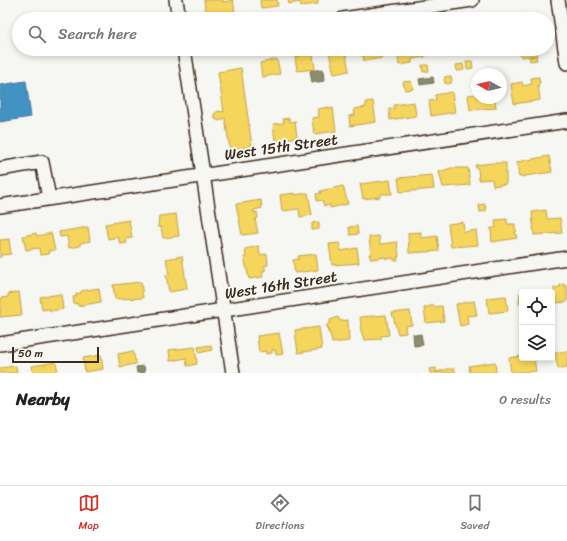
<!DOCTYPE html>
<style>
body{margin:0;font-family:Sriracha,sans-serif;background:#f2f2f2;color:#222}
.controls{position:absolute;right:12px;bottom:12px;display:grid;overflow:hidden;border-radius:4px;box-shadow:0 2px 6px #0003}
.controls button{width:36px;height:36px;display:grid;place-items:center;padding:0;border:0;border-bottom:1px solid #e0e0e0;background:#fff;color:#222;font:20px sans-serif}
.compass{position:absolute;left:471px;top:68px;width:36px;height:36px;border-radius:50%;background:#fff;box-shadow:0 2px 6px #0003;rotate:278deg}
.scale{position:absolute;left:12px;bottom:10px;width:87px;box-sizing:border-box;padding-left:4px;border:2px solid #3b2a1e;border-top:0;font-size:11px;line-height:14px;white-space:nowrap;color:#3b2a1e;-webkit-text-stroke:3px #f6f6f2;paint-order:stroke}
.list{margin:0;padding:0;list-style:none}
h2{display:flex;justify-content:space-between;align-items:center;height:52px;margin:0;padding:0 16px;font-size:17px}
h2 small{font-size:13px;font-weight:400;color:#767676}
.icon{flex:none;width:22px;height:22px;fill:none;stroke:currentColor;stroke-width:2;stroke-linecap:round;stroke-linejoin:round}
.map{position:relative;flex:none;width:567px;height:373px;overflow:hidden}
.search{position:absolute;background:#fff;box-shadow:0 2px 6px #0003;left:12px;right:12px;top:12px;height:44px;display:flex;align-items:center;gap:10px;box-sizing:border-box;padding:0 14px;border-radius:22px;color:#767676;font-size:15px}
.sheet{height:112px;background:#fff}
nav{display:flex;justify-content:space-around;align-items:center;box-sizing:border-box;height:56px;border-top:1px solid #e0e0e0;background:#fff;font-size:11px;color:#767676}
nav a{display:grid;justify-items:center;gap:2px}
nav .on{color:#d93025}
.map>svg:first-child{display:block}
.homes{fill:#f6d55c;stroke:#bea249}
.schools{fill:#4393c3;stroke:#417492}
.industry{fill:#8c8c6e;stroke:#746f56}
.lines{fill:none;stroke-linecap:round;stroke-linejoin:round}
.minor-casing{stroke:#3b2a1e;stroke-width:16}
.minor{stroke:#f6f6f2;stroke-width:13}
.labels{text-anchor:middle;stroke-width:4;stroke-linejoin:round;paint-order:stroke}
.street-label{font-size:15px;fill:#3b2a1e;stroke:#f6f6f2}
</style>
<div class="map">
<svg width="567" height="373" viewBox="0 0 567 373">
<rect width="100%" height="100%" fill="#f6f6f2"/>
<filter id="ink" filterUnits="userSpaceOnUse"><feTurbulence type="fractalNoise" baseFrequency=".025" numOctaves="2"/><feDisplacementMap in="SourceGraphic" scale="8" xChannelSelector="R" yChannelSelector="G"/><feConvolveMatrix kernelMatrix="1 2 1 2 8 2 1 2 1" color-interpolation-filters="sRGB"/></filter>
<g filter="url(#ink)">
<g class="homes">
<polygon points="204,0 223,0 223,2 233,0 235,13 206,17"/>
<polygon points="260,0 277,0 278,6 261,8"/>
<polygon points="288,0 318,0 318,4 301,6 300,2 289,4"/>
<polygon points="527,14 528,19 505,19 505,18"/>
<polygon points="345,49 349,71 334,74 329,52"/>
<polygon points="361,49 381,49 382,58 364,61 363,55 361,56"/>
<polygon points="397,49 423,49 425,57 412,59 412,63 399,65"/>
<polygon points="519,49 536,49 537,55 521,57"/>
<polygon points="303,53 303,55 313,55 315,69 297,71 295,57 301,56 300,54"/>
<polygon points="536,56 537,60 530,61 529,57"/>
<polygon points="277,59 280,74 262,77 260,63"/>
<polygon points="466,61 472,61 473,68 467,69"/>
<polygon points="463,64 464,70 457,71 456,65"/>
<polygon points="422,65 428,65 429,71 423,72"/>
<polygon points="241,68 252,146 230,150 225,118 219,121 215,119 214,114 218,111 224,112 218,72"/>
<circle cx="448" cy="80" r="4"/>
<polygon points="539,77 540,83 538,84 540,100 514,104 511,84 522,82 523,86 527,85 532,84 531,78"/>
<polygon points="411,81 413,89 405,90 403,82"/>
<polygon points="452,92 455,112 431,116 429,101 436,100 435,95"/>
<polygon points="477,94 477,98 495,98 496,108 470,110 468,95"/>
<polygon points="373,101 376,122 350,126 349,116 355,115 354,109 366,107 366,102"/>
<polygon points="414,102 416,116 390,120 389,109 394,109 394,105"/>
<polygon points="329,107 329,109 333,108 336,131 314,134 312,118 319,117 318,109"/>
<polygon points="289,118 290,122 295,121 297,137 275,141 273,124 284,123 283,119"/>
<polygon points="549,156 552,172 519,177 517,162"/>
<polygon points="492,163 506,163 506,184 493,186 492,179 479,180 478,168 476,168 475,165"/>
<polygon points="451,168 468,168 470,185 443,187 439,172"/>
<polygon points="432,175 434,189 400,192 398,178"/>
<polygon points="390,180 392,194 381,194 380,197 363,199 360,184"/>
<polygon points="343,186 348,204 330,208 330,205 324,206 322,200 317,201 316,194 321,193 320,191"/>
<polygon points="295,193 295,195 308,193 312,215 300,217 299,209 282,211 280,195"/>
<polygon points="261,200 262,208 254,210 254,213 257,212 258,218 255,219 258,233 242,235 236,204"/>
<polygon points="485,204 486,211 480,212 479,205"/>
<polygon points="546,210 547,219 560,218 562,233 534,235 532,212"/>
<polygon points="176,214 179,236 163,238 161,227 158,227 159,216"/>
<polygon points="507,219 507,224 515,224 515,229 517,231 515,232 517,238 492,242 491,228 496,228 495,220"/>
<polygon points="129,220 132,238 126,239 127,243 120,244 118,237 108,239 105,224"/>
<polygon points="319,222 319,229 312,230 312,223"/>
<polygon points="463,222 464,232 476,230 478,245 451,247 448,224"/>
<polygon points="357,226 358,234 350,235 349,227"/>
<polygon points="88,227 90,241 80,243 80,246 69,248 67,236 60,237 59,232"/>
<polygon points="421,232 421,238 437,236 439,251 409,253 408,233"/>
<polygon points="36,233 37,236 51,233 55,250 48,251 49,254 40,255 39,248 26,250 23,236"/>
<polygon points="379,236 380,244 397,242 399,257 397,257 398,260 394,261 394,258 386,259 386,257 371,259 369,254 371,254 369,237"/>
<polygon points="9,239 11,254 1,255 0,258 0,240"/>
<polygon points="340,243 341,251 357,248 359,263 332,265 329,244"/>
<polygon points="259,246 260,255 267,254 268,265 265,265 265,271 262,271 263,277 249,279 244,257 246,257 245,249"/>
<polygon points="316,254 318,270 295,273 293,260 299,259 298,256"/>
<polygon points="182,256 187,289 169,292 166,275 169,274 166,259"/>
<polygon points="141,282 143,298 115,299 113,285"/>
<polygon points="564,284 564,286 567,286 567,302 556,303 556,300 554,300 554,288 560,287 560,285"/>
<polygon points="99,288 101,302 78,306 77,303 74,304 73,297 77,296 76,294 81,293 81,291"/>
<polygon points="19,292 22,315 0,317 1,298 8,297 8,294"/>
<polygon points="520,293 522,293 522,311 521,304 519,304"/>
<polygon points="61,294 63,309 50,311 50,309 42,310 40,297"/>
<polygon points="506,296 508,311 489,313 487,298"/>
<polygon points="474,301 477,315 467,316 468,324 460,326 456,304"/>
<polygon points="434,305 434,307 442,306 444,321 426,323 424,308"/>
<polygon points="410,311 412,325 405,326 406,333 398,334 392,313"/>
<polygon points="386,315 389,335 381,336 381,339 364,340 360,327 361,326 360,317"/>
<polygon points="338,317 340,321 348,320 349,341 332,343 330,333 328,333 329,328 327,328 327,325 330,323 330,320"/>
<polygon points="319,327 322,349 298,353 295,330"/>
<polygon points="279,333 283,354 276,355 275,350 272,350 272,353 266,354 266,351 259,352 257,336"/>
<polygon points="211,345 212,350 199,353 198,347"/>
<polygon points="195,347 197,364 187,366 186,358 170,361 169,350"/>
<polygon points="133,351 136,364 120,367 118,354"/>
<polygon points="567,351 567,367 558,369 555,353"/>
<polygon points="101,355 103,369 85,372 83,358"/>
<polygon points="522,356 522,358 534,358 536,371 511,373 509,358"/>
<polygon points="56,362 58,373 33,373 32,366"/>
<polygon points="495,362 496,373 470,373 469,366"/>
<polygon points="16,366 17,373 0,373 0,368"/>
<polygon points="436,368 436,372 445,370 445,369 455,369 455,373 430,373 429,369"/>
</g>
<polygon class="schools" points="26,81 31,117 0,122 0,85"/>
<g class="industry">
<polygon points="323,69 324,81 312,83 310,71"/>
<polygon points="433,77 434,83 420,85 419,79"/>
<polygon points="413,333 415,335 421,334 423,345 414,346"/>
<polygon points="144,366 145,373 137,373 136,367"/>
</g>
<g class="lines">
<g class="minor-casing">
<g id="minor">
<polyline points="176,0 179,19"/>
<polyline points="558,0 567,63"/>
<polyline points="343,19 472,0"/>
<polyline points="184,49 233,373"/>
<polyline points="0,169 42,162 49,198"/>
<polyline points="0,206 567,121"/>
<polyline points="0,344 567,258"/>
</g>
</g>
<use href="#minor" class="minor"/>
</g>
</g>
<g class="labels">
<g class="street-label">
<text transform="translate(281 147) rotate(-8)" y="5">West 15th Street</text>
<text transform="translate(281 285) rotate(-9)" y="5">West 16th Street</text>
</g>
</g>
</svg>
<div class="controls">
<button><svg class="icon" aria-label="locate" viewBox="0 0 24 24"><circle cx="12" cy="12" r="6"/><path d="M12 2v4M12 18v4M2 12h4M18 12h4"/></svg></button>
<button><svg class="icon" aria-label="layers" viewBox="0 0 24 24"><path d="M12 4l9 5-9 5-9-5zM3 14l9 5 9-5"/></svg></button>
</div>
<svg class="compass" viewBox="-18 -18 36 36"><path d="M0-13l5 13h-10z" fill="#e53935"/><path d="M0 13l5-13h-10z" fill="#767676"/></svg>
<div class="scale">50 m</div>
<div class="search"><svg class="icon" aria-label="search" viewBox="0 0 24 24"><circle cx="10" cy="10" r="6"/><path d="M15 15l6 6"/></svg>Search here</div>
</div>
<section class="sheet">
<h2>Nearby<small>0 results</small></h2>
<ul class="list">
</ul>
</section>
<nav>
<a class="on"><svg class="icon" aria-label="map" viewBox="0 0 24 24"><path d="M3 6l6-2 6 2 6-2v14l-6 2-6-2-6 2zM9 4v14M15 6v14"/></svg>Map</a>
<a><svg class="icon" aria-label="directions" viewBox="0 0 24 24"><path d="M12 3l9 9-9 9-9-9zM9 14v-3h6M13 9l2 2-2 2"/></svg>Directions</a>
<a><svg class="icon" aria-label="saved" viewBox="0 0 24 24"><path d="M7 4h10v16l-5-4-5 4z"/></svg>Saved</a>
</nav>
